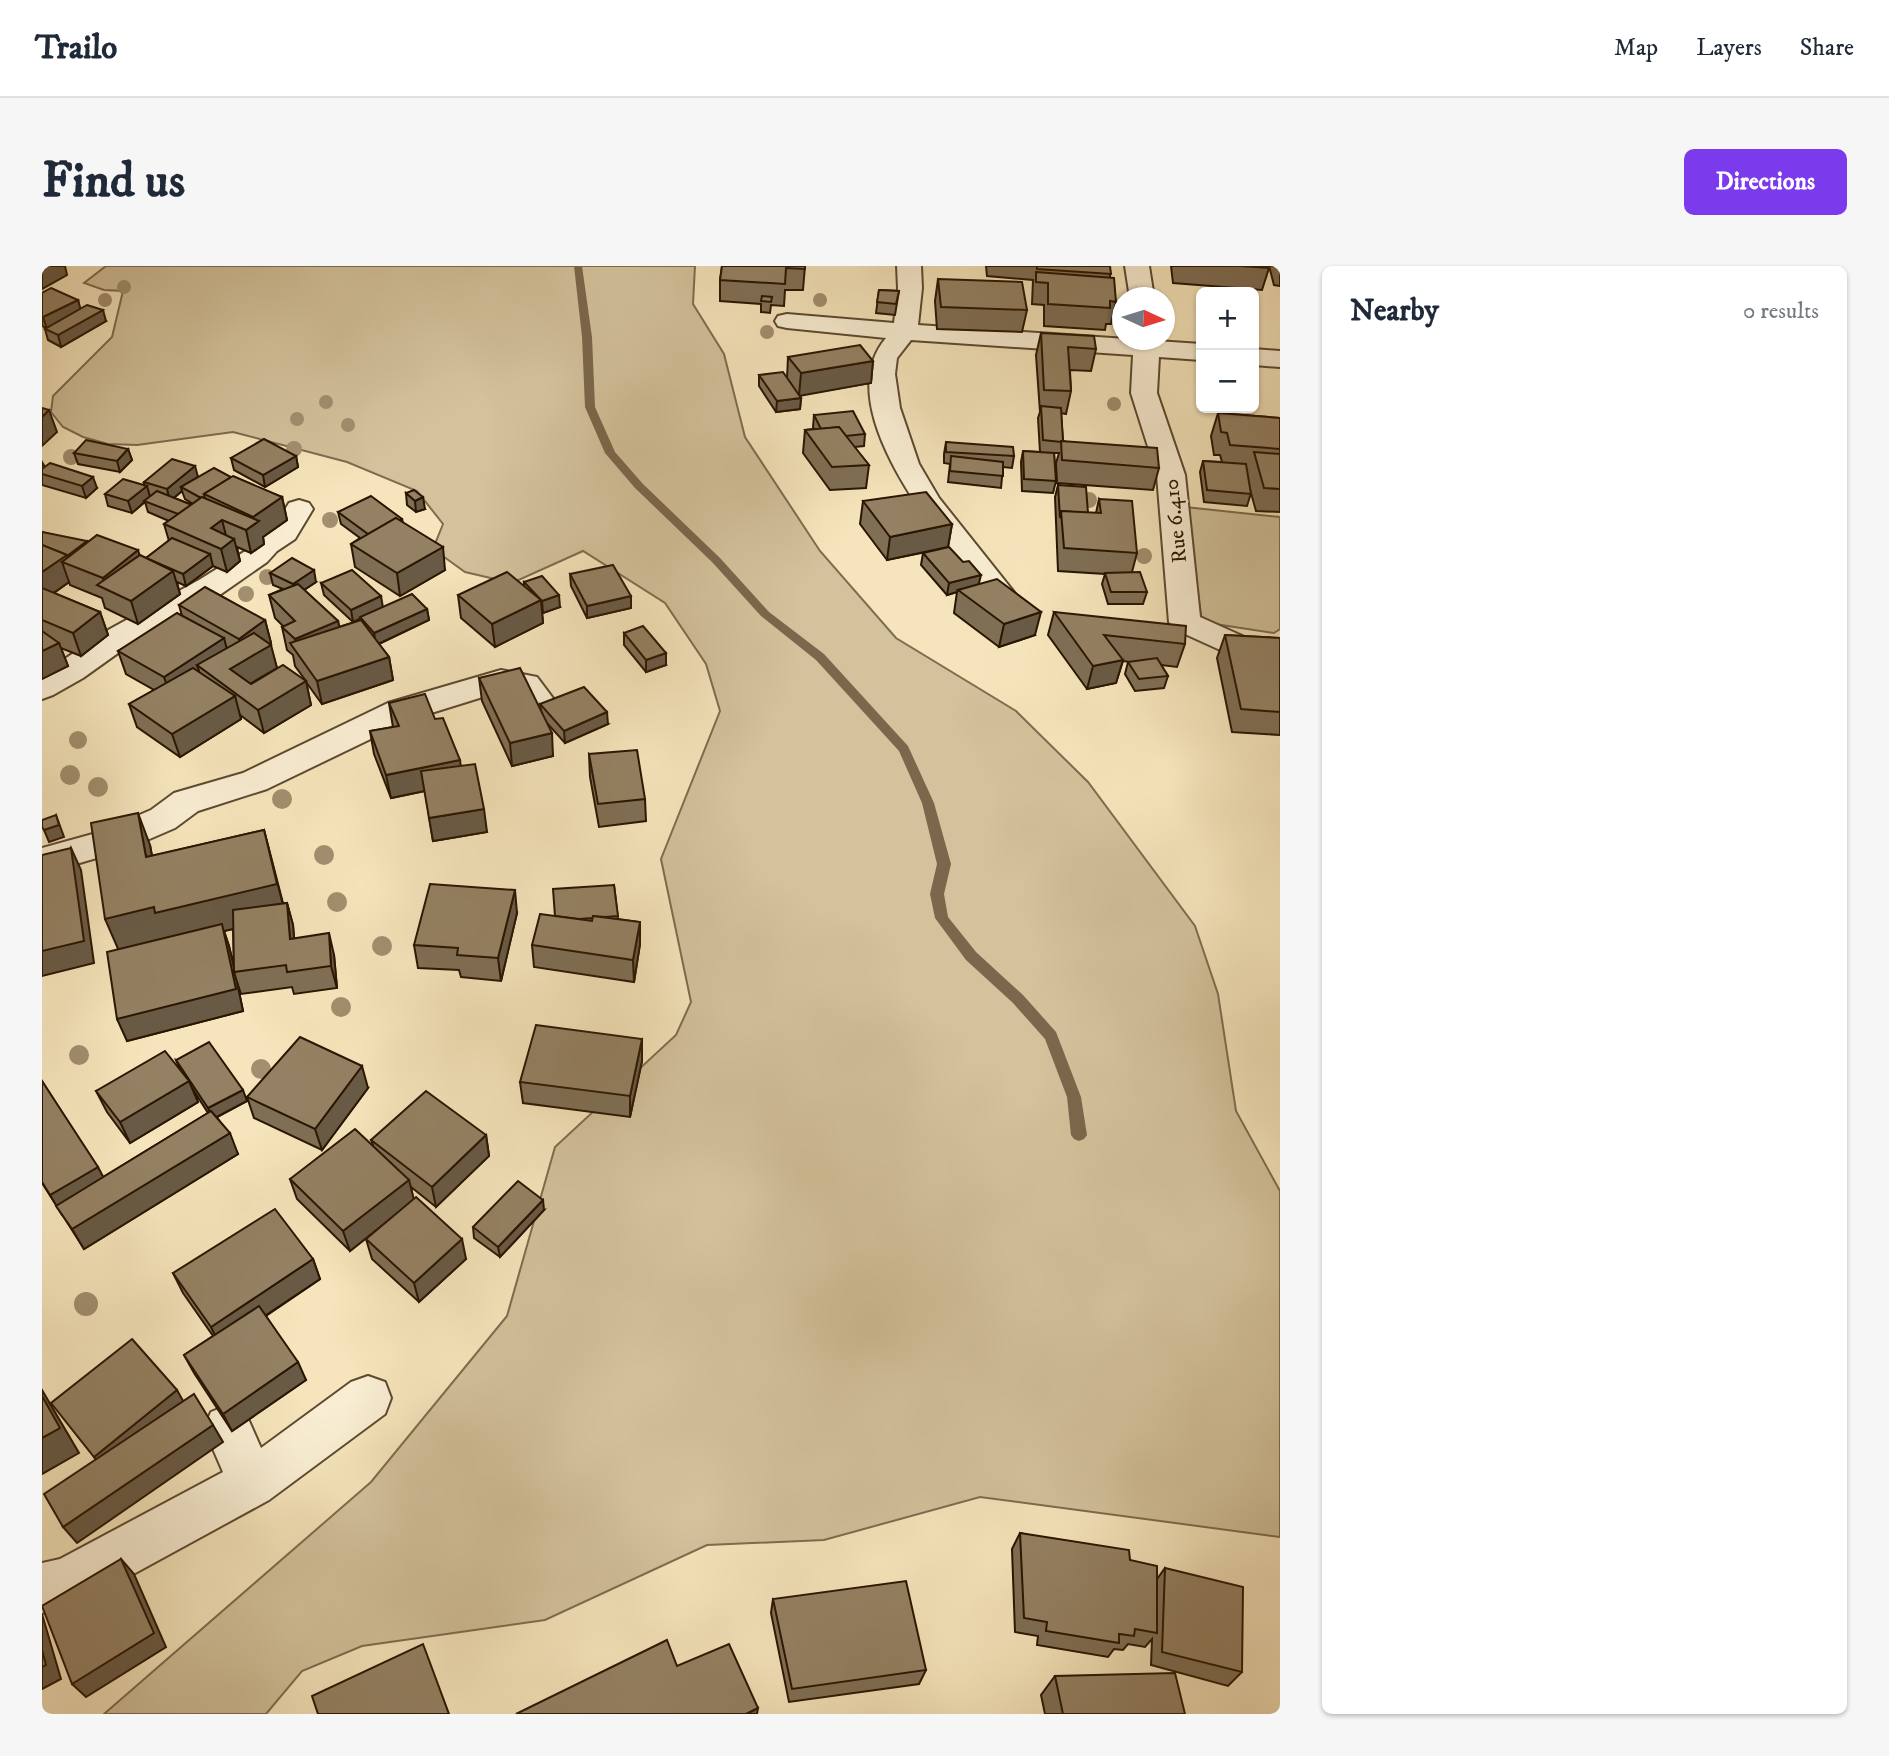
<!DOCTYPE html>
<meta charset="utf-8">
<style>
body{margin:0;font-family:"IM FELL DW Pica",serif;background:#f6f6f7;color:#1f2937}
.controls{position:absolute;right:21px;top:21px;display:grid;overflow:hidden;border-radius:10px;box-shadow:0 2px 5px #0004}
.controls button{width:63px;height:63px;display:grid;place-items:center;padding:0;border:0;border-bottom:2px solid #e0e1e3;background:#fff;color:#1f2937;font:35px sans-serif}
.compass{position:absolute;left:1070px;top:21px;width:63px;height:63px;border-radius:50%;background:#fff;box-shadow:0 2px 5px #0004;rotate:94deg}
.list{margin:0;padding:0;list-style:none}
h2{display:flex;justify-content:space-between;align-items:center;height:91px;margin:0;padding:0 28px;font-size:30px}
h2 small{font-size:23px;font-weight:400;color:#747a83}
.map{position:relative;flex:none;width:1238px;height:1448px;overflow:hidden;border-radius:10px}
header{display:flex;align-items:center;gap:42px;box-sizing:border-box;height:98px;padding:0 35px;background:#fff;border-bottom:2px solid #e0e1e3}
header strong{font-size:33px}
nav{display:flex;gap:38px;margin-inline-start:auto;font-size:24px}
.intro{display:flex;align-items:center;justify-content:space-between;box-sizing:border-box;height:168px;padding:0 42px}
h1{margin:0;font-size:49px}
.button{padding:18px 32px;border-radius:10px;background:#7c3aed;color:#fff;font-size:24px;font-weight:700}
main{display:flex;gap:42px;padding:0 42px}
aside{flex:1;background:#fff;border-radius:10px;box-shadow:0 2px 5px #0004}
.map>svg:first-child{display:block}
.green{fill:#d3c29c;stroke:#7e6c4f;stroke-width:2}
.lines{fill:none;stroke-linecap:round;stroke-linejoin:round}
.stream{fill:#7b674c;fill-rule:evenodd}
.minor-casing{stroke:#5d4930;stroke-width:4}
.minor{fill:#f9eed3;fill-rule:evenodd}
.tree{fill:#a28f6f}
.wall{fill:#7f6f55;stroke:#2a1502;stroke-width:2;fill-rule:evenodd}
.shaded-wall{fill:#685a45;stroke:#2a1502;stroke-width:2}
.building{fill:#948163;stroke:#2a1502;stroke-width:2}
.labels{text-anchor:middle;stroke-width:5;stroke-linejoin:round;paint-order:stroke}
.far-street-label{font-size:21px;fill:#2a1502;stroke:#f9eed3}
</style>
<header>
<strong>Trailo</strong>
<nav><a>Map</a><a>Layers</a><a>Share</a></nav>
</header>
<div class="intro"><h1>Find us</h1><a class="button">Directions</a></div>
<main>
<div class="map">
<svg width="1238" height="1448" viewBox="0 0 1238 1448">
<rect width="100%" height="100%" fill="#f6e5bc"/>
<filter id="stains"><feTurbulence type="fractalNoise" baseFrequency=".00286" numOctaves="4"/><feColorMatrix values="0 0 0 0 .2 0 0 0 0 .09 0 0 0 0 .02 0 0 0 .5 -.17"/></filter>
<radialGradient id="worn" r=".72"><stop offset=".6" stop-color="#630" stop-opacity="0"/><stop offset="1" stop-color="#630" stop-opacity=".3"/></radialGradient>
<g class="green">
<polygon points="64,0 653,0 651,38 682,88 703,171 778,285 854,372 974,445 1046,516 1153,660 1176,728 1194,845 1238,925 1238,1271 938,1231 782,1274 665,1279 503,1354 320,1380 260,1405 224,1448 62,1448 329,1216 465,1050 513,881 634,769 649,736 619,593 678,445 664,398 623,337 541,285 470,317 423,306 391,283 401,258 375,225 305,196 191,166 95,179 66,178 41,171 21,161 9,146 11,130 70,71 81,25 62,24 42,17"/>
<polygon points="1143,241 1238,251 1238,363 1232,367 1160,356"/>
</g>
<g class="lines">
<polygon class="stream" points="532,0 540,0 550,71 553,141 573,186 601,218 678,292 727,346 782,388 866,480 892,537 909,598 902,628 906,651 934,686 981,729 1014,766 1039,831 1045,869 1042,873 1037,875 1032,873 1029,869 1025,831 1003,773 971,737 924,694 893,652 888,628 895,598 880,537 857,485 774,394 719,350 670,296 593,222 563,187 543,141 540,71"/>
<g class="minor-casing">
<g id="minor">
<path d="M 855,0 L 879,0 L 880,22 L 876,59 L 1159,78 L 1159,94 L 1117,91 L 1115,127 L 1143,209 L 1158,351 L 1231,384 L 1236,391 L 1231,398 L 1220,401 L 1209,398 L 1132,363 L 1127,356 L 1115,209 L 1089,127 L 1091,89 L 869,74 L 855,92 L 853,108 L 858,142 L 877,198 L 897,232 L 979,335 L 975,342 L 964,344 L 953,342 C 909,285 782,145 844,72 L 745,62 L 736,60 L 733,55 L 736,50 L 745,48 L 852,57 L 856,22 Z"/>
<polygon points="1083,0 1107,0 1112,32 1088,32"/>
<polygon points="1212,83 1238,85 1238,101 1212,99"/>
<polygon points="257,234 267,237 271,243 253,273 235,285 225,296 179,328 90,377 41,412 11,429 0,433 0,408 68,363 157,314 205,284 232,261 247,237"/>
<path d="M 459,404 L 495,411 L 513,435 L 509,443 C 490,448 484,441 474,427 L 460,425 L 370,453 L 225,523 L 156,545 L 133,562 L 82,584 L 0,608 L 0,582 L 58,566 L 109,544 L 132,527 L 201,507 L 346,437 Z"/>
<polygon points="326,1110 343,1116 349,1132 343,1148 227,1234 42,1335 0,1347 0,1297 18,1293 181,1206 162,1162 169,1146 186,1139 203,1146 219,1182 309,1116"/>
</g>
</g>
<use href="#minor" class="minor"/>
</g>
<g class="tree">
<circle cx="82" cy="21" r="7"/>
<circle cx="63" cy="34" r="7"/>
<circle cx="778" cy="34" r="7"/>
<circle cx="725" cy="66" r="7"/>
<circle cx="284" cy="136" r="7"/>
<circle cx="1072" cy="138" r="7"/>
<circle cx="255" cy="153" r="7"/>
<circle cx="306" cy="159" r="7"/>
<circle cx="252" cy="183" r="8"/>
<circle cx="29" cy="191" r="8"/>
<circle cx="1047" cy="234" r="8"/>
<circle cx="288" cy="254" r="8"/>
<circle cx="1102" cy="290" r="8"/>
<circle cx="225" cy="311" r="8"/>
<circle cx="204" cy="328" r="8"/>
<circle cx="36" cy="474" r="9"/>
<circle cx="28" cy="509" r="10"/>
<circle cx="56" cy="521" r="10"/>
<circle cx="240" cy="533" r="10"/>
<circle cx="282" cy="589" r="10"/>
<circle cx="295" cy="636" r="10"/>
<circle cx="340" cy="680" r="10"/>
<circle cx="299" cy="741" r="10"/>
<circle cx="37" cy="789" r="10"/>
<circle cx="219" cy="803" r="10"/>
<circle cx="44" cy="1038" r="12"/>
</g>
<g class="wall">
<polygon points="680,0 763,0 761,24 743,24 742,40 729,39 728,47 719,46 719,38 678,35 678,14"/>
<polygon points="944,0 1068,0 1068,12 1074,36 1069,58 1064,58 1063,64 1002,60 1002,39 990,38 991,14 945,10"/>
<polygon points="1129,0 1227,0 1227,2 1220,24 1131,17"/>
<polygon points="1227,0 1238,0 1238,20 1232,19"/>
<polygon points="896,13 985,44 980,66 895,63 893,35"/>
<polygon points="837,24 857,25 853,49 834,47"/>
<polygon points="0,27 36,34 38,43 64,55 19,81 6,74 3,63 4,62 0,60"/>
<polygon points="999,67 1054,83 1049,105 1028,104 1029,125 1024,148 1019,147 1021,175 1117,202 1111,224 1015,217 1014,197 1017,187 1012,187 1014,215 1011,227 980,225 979,196 981,185 998,186 996,152 998,146 994,89"/>
<polygon points="746,91 831,95 829,117 758,129 759,132 758,143 734,146 717,120 717,109 745,112"/>
<polygon points="1176,147 1238,152 1238,246 1214,245 1209,227 1205,240 1162,236 1158,206 1161,195 1180,196 1178,189 1172,189 1169,170"/>
<polygon points="772,149 823,168 822,180 812,181 827,199 824,222 788,224 761,187 763,164 772,163 771,161"/>
<polygon points="904,176 972,190 970,202 961,201 959,222 906,216 908,198 902,197 902,188"/>
<polygon points="86,183 90,194 78,206 36,198 32,187"/>
<polygon points="254,190 256,201 223,221 192,204 189,192"/>
<polygon points="0,196 3,201 55,222 44,232 0,219"/>
<path d="M 156,211 L 189,211 L 240,231 L 245,254 L 221,271 L 222,278 L 209,287 L 195,281 L 198,295 L 185,306 L 171,300 L 144,320 L 135,316 L 138,328 L 96,358 L 63,342 L 60,332 L 28,319 L 27,316 L 12,327 L 58,346 L 66,369 L 39,390 L 19,382 L 26,400 L 0,413 L 0,266 L 104,292 L 127,275 L 122,258 L 127,255 L 106,246 L 103,236 L 90,247 L 66,240 L 63,228 L 102,219 L 102,216 ZM 140,225 L 143,233 L 151,238 L 150,239 L 132,232 Z"/>
<polygon points="1016,219 1046,247 1054,247 1057,233 1095,287 1090,306 1105,326 1101,338 1066,338 1060,318 1063,308 1016,305 1013,231"/>
<polygon points="364,227 383,243 374,246 365,239"/>
<polygon points="821,235 910,258 906,281 937,318 993,369 957,381 912,347 915,326 905,329 879,299 881,287 894,284 845,294 818,258"/>
<polygon points="296,246 360,253 361,257 403,304 358,330 313,301 309,278 318,272 299,258"/>
<polygon points="228,307 274,316 262,324 296,355 297,361 319,354 318,352 311,356 282,329 279,317 341,341 385,343 387,354 337,378 347,391 351,414 280,438 264,416 269,439 222,467 198,449 199,453 138,491 95,461 87,438 112,424 84,408 76,385 140,350 137,339 223,354 229,377 228,378 235,402 208,417 264,415 253,400 251,389 245,384 240,361 242,361 233,352 227,329 241,323 231,319"/>
<polygon points="528,308 589,330 589,342 545,352 529,320"/>
<polygon points="482,316 518,341 501,347 500,346 501,357 453,381 419,352 416,329 482,321"/>
<polygon points="1012,346 1143,378 1135,401 1119,399 1126,410 1122,422 1093,425 1083,408 1086,396 1088,396 1081,395 1074,417 1045,423 1006,369"/>
<polygon points="582,367 624,399 604,406 582,379"/>
<polygon points="1183,369 1238,372 1238,469 1190,466 1175,392"/>
<polygon points="437,412 499,444 498,438 566,458 523,477 505,457 511,490 470,500 440,435"/>
<polygon points="347,437 393,453 419,500 445,566 391,575 383,525 349,532 332,488 328,465 351,461"/>
<polygon points="547,488 603,533 604,555 557,561 548,511"/>
<path d="M 222,564 L 241,637 L 245,637 L 251,659 L 252,672 L 292,689 L 295,722 L 252,728 L 250,721 L 199,728 L 195,716 L 201,745 L 85,775 L 76,683 L 108,579 L 110,590 ZM 191,663 L 192,700 L 187,680 L 182,665 Z"/>
<polygon points="572,619 576,653 598,656 598,678 592,716 492,701 490,679 513,650"/>
<polygon points="475,647 459,715 419,711 417,704 376,702 372,679"/>
<polygon points="600,773 600,795 588,851 481,837 478,816"/>
<polygon points="134,794 205,835 175,851 196,888 42,983 0,917 0,815 61,911 166,847 150,822 156,836 88,877 65,846 54,825 138,804"/>
<polygon points="326,822 280,884 212,852 205,831"/>
<polygon points="444,869 447,890 394,941 369,921 371,932 424,993 377,1036 330,993 324,973 343,957 308,985 255,933 248,913 331,879 329,874"/>
<polygon points="502,944 458,991 432,972 431,961"/>
<polygon points="271,993 278,1013 224,1050 264,1114 190,1165 152,1107 142,1089 171,1070 141,1027 131,1007"/>
<polygon points="978,1267 1088,1294 1115,1313 1123,1302 1200,1406 1186,1420 1109,1399 1110,1373 1103,1381 1086,1378 1081,1384 1072,1383 1066,1391 995,1379 996,1370 973,1366 970,1283"/>
<polygon points="731,1333 884,1404 877,1418 747,1436 729,1347"/>
<polygon points="1013,1410 1143,1448 1003,1448 999,1429"/>
</g>
<g class="shaded-wall">
<polygon points="0,0 23,0 25,9 0,23"/>
<polygon points="36,34 39,45 5,63 1,51"/>
<polygon points="61,44 64,55 19,81 16,69"/>
<polygon points="831,95 829,117 757,130 759,107"/>
<polygon points="759,132 758,143 734,146 735,135"/>
<polygon points="7,144 15,166 0,180 0,151"/>
<polygon points="86,183 90,194 78,206 75,195"/>
<polygon points="254,190 256,201 223,221 221,209"/>
<polygon points="153,200 156,211 139,221 140,225 128,235 125,223"/>
<polygon points="51,211 55,222 44,232 40,220"/>
<polygon points="105,220 108,231 90,247 86,235"/>
<polygon points="240,231 245,254 221,271 222,278 209,287 204,264 213,258 211,251"/>
<polygon points="381,231 383,243 374,246 373,235"/>
<polygon points="180,254 186,277 169,262"/>
<polygon points="910,258 906,281 845,294 848,271"/>
<polygon points="192,273 198,295 185,306 179,283"/>
<polygon points="45,275 49,287 20,296 27,316 0,335 0,306"/>
<polygon points="401,281 403,304 358,330 355,307"/>
<polygon points="96,284 103,307 64,323 61,312"/>
<polygon points="168,288 171,300 144,320 141,308"/>
<polygon points="272,304 274,316 253,330 251,318"/>
<polygon points="131,305 138,328 96,358 89,335"/>
<polygon points="939,309 936,321 916,324 915,326 905,329 907,317"/>
<polygon points="517,329 518,341 501,347 500,335"/>
<polygon points="339,330 341,342 311,356 309,344"/>
<polygon points="589,330 589,342 545,352 545,340"/>
<polygon points="499,334 501,357 453,381 450,358"/>
<polygon points="385,343 387,354 334,379 332,367"/>
<polygon points="58,346 66,369 39,390 31,367"/>
<polygon points="999,346 993,369 957,381 962,358"/>
<polygon points="223,354 229,377 218,385 229,379 235,402 194,426 188,403 203,394 197,373"/>
<polygon points="296,355 301,378 257,389 253,373"/>
<polygon points="182,372 188,395 155,399 160,414 130,434 122,411"/>
<polygon points="17,377 26,400 0,413 0,385"/>
<polygon points="624,387 624,399 604,406 604,394"/>
<polygon points="347,391 351,414 280,438 275,415"/>
<polygon points="1081,394 1074,417 1045,423 1051,400"/>
<polygon points="264,415 269,439 222,467 216,444"/>
<polygon points="193,430 199,453 138,491 130,468"/>
<polygon points="565,446 566,458 523,477 522,465"/>
<polygon points="510,467 511,490 470,500 468,477"/>
<polygon points="418,494 421,517 349,532 344,509"/>
<polygon points="442,543 445,566 391,575 387,552"/>
<polygon points="96,547 108,579 116,623 104,591"/>
<polygon points="14,549 22,571 7,576 2,564"/>
<polygon points="222,564 244,651 182,665 187,680 193,706 192,706 195,716 201,745 85,775 75,753 77,685 63,653"/>
<polygon points="29,582 39,604 52,697 0,710 0,685"/>
<polygon points="473,624 475,647 459,715 456,692"/>
<polygon points="245,637 251,659 254,695 248,673"/>
<polygon points="598,656 598,678 592,716 591,694"/>
<polygon points="287,667 292,689 295,722 289,700"/>
<polygon points="600,773 600,795 588,851 588,830"/>
<polygon points="320,800 326,822 280,884 273,863"/>
<polygon points="147,815 156,836 88,877 78,856"/>
<polygon points="201,824 205,835 171,853 166,842"/>
<polygon points="188,867 196,888 42,983 30,963"/>
<polygon points="444,869 447,890 394,941 390,921"/>
<polygon points="56,901 67,922 20,949 8,929"/>
<polygon points="367,914 372,934 308,985 301,965"/>
<polygon points="501,934 502,944 458,991 456,981"/>
<polygon points="420,973 424,993 377,1036 372,1017"/>
<polygon points="271,993 278,1013 178,1080 169,1061"/>
<polygon points="256,1096 264,1114 190,1165 181,1148"/>
<polygon points="0,1124 37,1187 0,1208"/>
<polygon points="135,1124 145,1142 64,1208 52,1191"/>
<polygon points="171,1159 181,1176 35,1277 21,1261"/>
<polygon points="79,1293 92,1308 124,1381 44,1431 30,1418"/>
<polygon points="0,1348 19,1413 0,1423"/>
<polygon points="716,1442 715,1448 704,1448"/>
</g>
<g class="building">
<polygon points="680,0 763,0 763,3 744,2 743,18 678,14"/>
<polygon points="995,0 1068,0 1069,8 995,3"/>
<polygon points="1198,0 1227,0 1227,2"/>
<polygon points="994,6 1072,12 1074,36 1068,35 1068,42 1006,38 1006,17 994,16"/>
<polygon points="896,13 980,16 985,44 899,41"/>
<polygon points="9,22 36,34 1,51 0,51 0,27"/>
<polygon points="837,24 857,25 854,38 835,36"/>
<polygon points="720,30 730,31 729,36 719,35"/>
<polygon points="45,39 61,44 16,69 3,63"/>
<polygon points="999,67 1052,70 1054,83 1026,81 1029,125 1002,124"/>
<polygon points="818,79 831,95 759,107 746,91"/>
<polygon points="741,106 759,132 735,135 717,109"/>
<polygon points="999,140 1019,142 1021,175 1019,175 1019,176 1001,174"/>
<polygon points="0,142 7,144 0,151"/>
<polygon points="811,145 823,168 804,170 797,161 779,163 772,149"/>
<polygon points="1176,147 1238,152 1238,183 1188,179 1185,167 1179,166"/>
<polygon points="797,161 827,199 790,201 763,164"/>
<polygon points="222,173 254,190 221,209 189,192"/>
<polygon points="44,174 86,183 75,195 32,187"/>
<polygon points="1019,175 1115,182 1117,202 1020,194"/>
<polygon points="904,176 971,181 972,190 904,186"/>
<polygon points="981,185 1012,187 1014,215 982,213"/>
<polygon points="1212,186 1238,188 1238,223 1222,222"/>
<polygon points="909,190 961,196 961,210 908,205"/>
<polygon points="130,193 153,200 125,223 102,216"/>
<polygon points="1161,195 1204,198 1209,228 1165,224"/>
<polygon points="8,197 51,211 40,220 0,208 0,203"/>
<polygon points="172,202 189,211 162,228 163,233 159,232 139,221"/>
<polygon points="191,210 240,231 211,251 162,228"/>
<polygon points="81,213 105,220 86,235 63,228"/>
<polygon points="1016,219 1044,221 1046,247 1019,245 1018,252"/>
<polygon points="372,224 381,231 373,235 364,227"/>
<polygon points="115,225 150,239 136,248 102,235"/>
<polygon points="884,226 910,258 848,271 821,235"/>
<polygon points="329,230 360,253 357,255 354,252 326,268 296,246"/>
<polygon points="160,231 217,255 204,264 180,254 169,262 192,273 179,283 122,258"/>
<polygon points="1057,233 1090,235 1095,287 1022,282 1019,245 1059,247"/>
<polygon points="354,252 401,281 355,307 309,278"/>
<polygon points="0,266 45,275 25,290 25,289 0,279"/>
<polygon points="55,269 96,284 61,312 20,296"/>
<polygon points="130,272 168,288 141,308 104,292"/>
<polygon points="0,279 25,289 0,306"/>
<polygon points="907,281 921,296 927,295 939,309 907,317 881,287"/>
<polygon points="98,289 131,305 89,335 55,319"/>
<polygon points="250,292 272,304 251,318 228,307"/>
<polygon points="571,299 589,330 545,340 528,308"/>
<polygon points="310,304 339,330 309,344 279,317"/>
<polygon points="465,306 499,334 450,358 416,329"/>
<polygon points="1098,306 1105,326 1069,326 1063,307"/>
<polygon points="500,310 517,329 500,335 482,316"/>
<polygon points="955,313 999,346 962,358 916,324"/>
<polygon points="256,318 296,355 253,373 240,361 253,355 227,329"/>
<polygon points="163,321 223,354 197,373 137,339"/>
<polygon points="0,322 58,346 31,367 0,354"/>
<polygon points="370,328 385,343 332,367 318,351"/>
<polygon points="1012,346 1144,360 1143,378 1062,369 1081,394 1051,400"/>
<polygon points="135,347 182,372 122,411 76,385"/>
<polygon points="319,354 347,391 275,415 248,377"/>
<polygon points="601,360 624,387 604,394 582,367"/>
<polygon points="0,365 17,377 0,385"/>
<polygon points="212,367 229,379 188,403 209,418 241,399 264,415 216,444 155,399"/>
<polygon points="1183,369 1238,372 1238,446 1199,443"/>
<polygon points="1115,392 1126,410 1097,413 1086,396"/>
<polygon points="151,402 193,430 130,468 87,438"/>
<polygon points="478,402 510,467 468,477 437,412"/>
<polygon points="542,421 565,446 522,465 498,438"/>
<polygon points="383,428 393,453 401,452 418,494 344,509 328,465 357,460 347,437"/>
<polygon points="595,484 603,533 556,538 547,488"/>
<polygon points="433,498 442,543 387,552 379,505"/>
<polygon points="96,547 104,591 222,564 235,618 113,647 112,641 63,653 49,557"/>
<polygon points="14,549 17,559 2,564 0,561 0,554"/>
<polygon points="29,582 42,675 0,685 0,589"/>
<polygon points="388,618 473,624 456,692 415,689 416,682 372,679"/>
<polygon points="572,619 576,650 563,651 551,650 551,652 537,653 513,650 511,623"/>
<polygon points="245,637 248,673 287,667 289,700 245,706 244,699 192,706 191,644"/>
<polygon points="498,648 550,655 551,650 598,656 591,694 490,679"/>
<polygon points="180,658 194,723 75,753 65,686"/>
<polygon points="494,759 600,773 588,830 478,816"/>
<polygon points="258,771 320,800 273,863 205,831"/>
<polygon points="167,776 201,824 166,842 134,794"/>
<polygon points="123,785 147,815 78,856 54,825"/>
<polygon points="0,815 56,901 8,929 0,916"/>
<polygon points="384,825 444,869 390,921 329,874"/>
<polygon points="169,845 188,867 30,963 14,940"/>
<polygon points="313,863 367,914 301,965 248,913"/>
<polygon points="476,915 501,934 456,981 431,961"/>
<polygon points="374,931 420,973 372,1017 324,973"/>
<polygon points="233,943 271,993 169,1061 131,1007"/>
<polygon points="217,1040 256,1096 181,1148 142,1089"/>
<polygon points="90,1073 135,1124 52,1191 9,1137"/>
<polygon points="152,1128 171,1159 21,1261 2,1228"/>
<polygon points="0,1130 18,1162 0,1172"/>
<polygon points="978,1267 1087,1284 1088,1294 1115,1300 1115,1367 1093,1363 1092,1370 1077,1368 1077,1377 1004,1365 1005,1356 982,1352"/>
<polygon points="79,1293 112,1367 30,1418 0,1340"/>
<polygon points="1123,1302 1201,1321 1200,1406 1120,1386"/>
<polygon points="864,1315 884,1404 750,1423 731,1333"/>
<polygon points="625,1374 635,1400 687,1378 716,1442 704,1448 474,1448"/>
<polygon points="381,1378 407,1448 276,1448 270,1430"/>
<polygon points="0,1384 4,1399 0,1401"/>
<polygon points="1133,1407 1143,1448 1021,1448 1013,1410"/>
</g>
<g class="labels">
<g class="far-street-label">
<text transform="translate(1133 255) rotate(-96)" y="7">Rue 6.410</text>
</g>
</g>
<rect width="100%" height="100%" filter="url(#stains)"/>
<rect width="100%" height="100%" fill="url(#worn)"/>
</svg>
<div class="controls">
<button>+</button>
<button>−</button>
</div>
<svg class="compass" viewBox="-18 -18 36 36"><path d="M0-13l5 13h-10z" fill="#e53935"/><path d="M0 13l5-13h-10z" fill="#747a83"/></svg>
</div>
<aside>
<h2>Nearby<small>0 results</small></h2>
<ul class="list">
</ul>
</aside>
</main>
